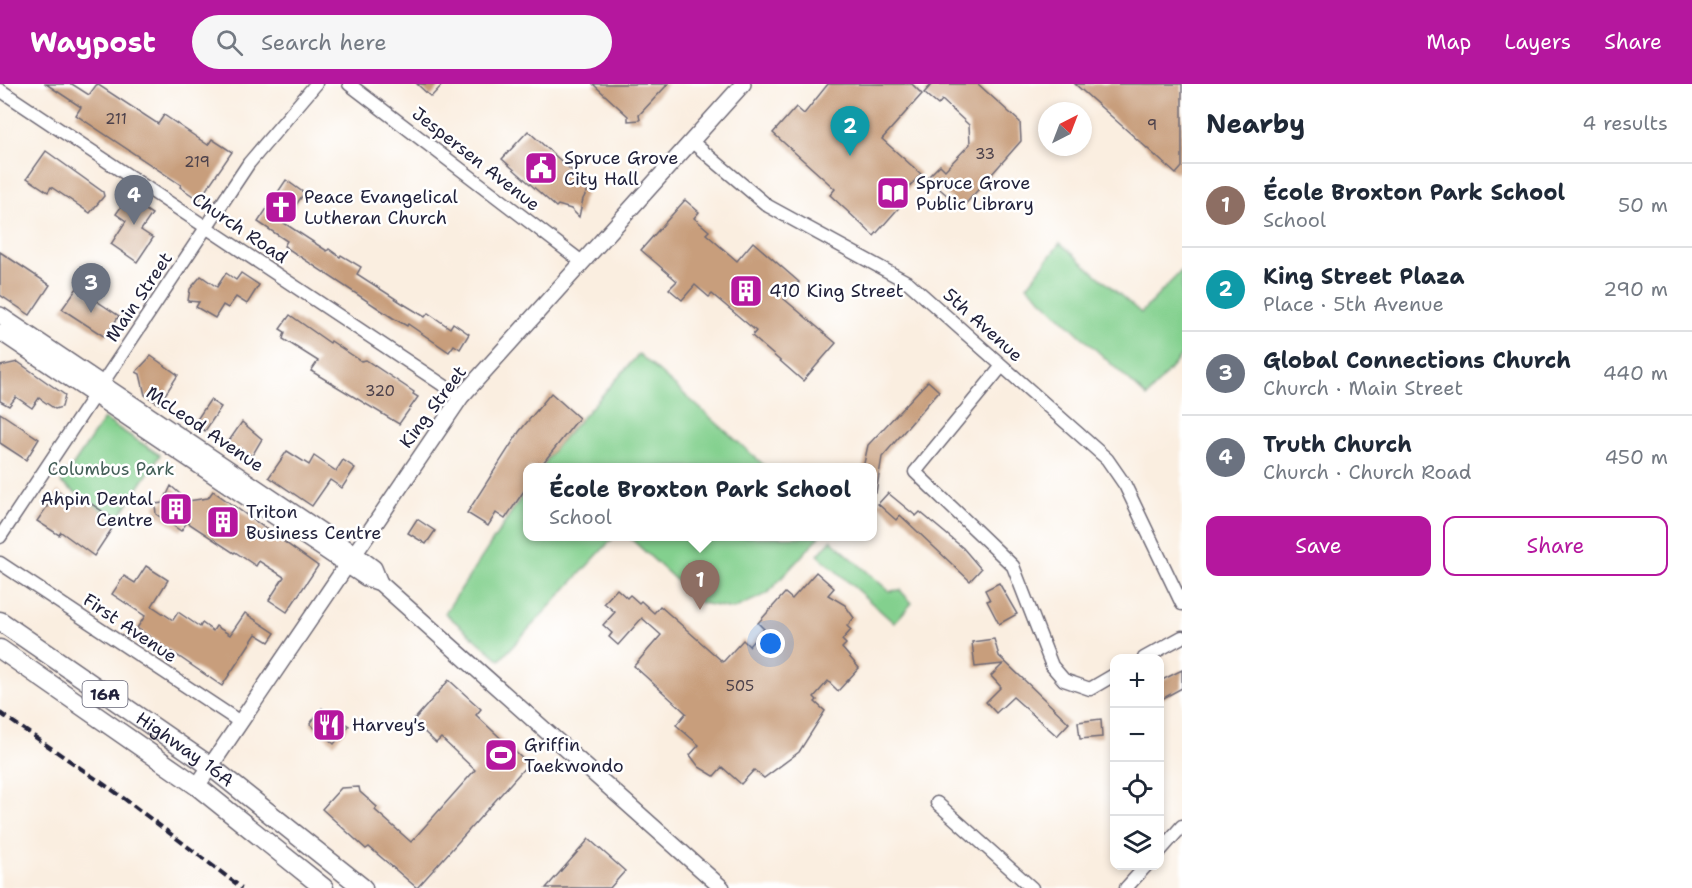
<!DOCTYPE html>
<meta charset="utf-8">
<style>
body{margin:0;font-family:"Shantell Sans",sans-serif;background:#f6f6f7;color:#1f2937}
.controls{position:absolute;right:18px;bottom:18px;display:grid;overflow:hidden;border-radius:12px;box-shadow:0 3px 9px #0003}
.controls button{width:54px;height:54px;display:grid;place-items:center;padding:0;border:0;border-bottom:2px solid #e0e1e3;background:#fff;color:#1f2937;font:30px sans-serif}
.compass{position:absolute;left:1038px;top:18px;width:54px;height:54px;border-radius:50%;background:#fff;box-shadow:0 3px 9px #0003;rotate:42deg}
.you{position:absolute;left:771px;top:560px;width:21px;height:21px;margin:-15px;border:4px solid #fff;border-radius:50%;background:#1a73e8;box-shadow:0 0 0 9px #1a73e833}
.badge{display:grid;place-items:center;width:39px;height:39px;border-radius:50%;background:#b5179e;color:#fff;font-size:20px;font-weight:700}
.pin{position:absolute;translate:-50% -50px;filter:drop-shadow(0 2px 3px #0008)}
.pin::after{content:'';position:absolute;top:32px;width:21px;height:18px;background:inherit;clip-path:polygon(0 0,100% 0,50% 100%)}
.popup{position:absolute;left:523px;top:379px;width:354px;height:78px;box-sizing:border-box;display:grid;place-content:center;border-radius:12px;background:#fff;filter:drop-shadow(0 2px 4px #0005);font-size:20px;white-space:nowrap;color:#747a83}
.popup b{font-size:22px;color:#1f2937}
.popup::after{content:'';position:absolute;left:50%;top:100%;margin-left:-12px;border:12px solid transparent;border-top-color:#fff}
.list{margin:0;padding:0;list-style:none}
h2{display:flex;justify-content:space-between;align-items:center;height:78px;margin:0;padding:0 24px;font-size:26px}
h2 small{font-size:20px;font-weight:400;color:#747a83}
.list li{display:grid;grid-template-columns:39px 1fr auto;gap:18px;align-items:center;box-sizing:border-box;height:84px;padding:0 24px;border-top:2px solid #e0e1e3}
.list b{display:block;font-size:22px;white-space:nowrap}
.list p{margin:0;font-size:20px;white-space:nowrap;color:#747a83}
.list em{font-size:20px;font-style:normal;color:#747a83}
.actions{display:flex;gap:12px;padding:18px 24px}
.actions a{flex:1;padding:14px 0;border:2px solid #b5179e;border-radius:12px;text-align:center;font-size:21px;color:#b5179e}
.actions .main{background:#b5179e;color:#fff}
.icon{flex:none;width:33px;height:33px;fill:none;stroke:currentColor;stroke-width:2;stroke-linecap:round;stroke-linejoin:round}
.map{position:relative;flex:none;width:1182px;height:804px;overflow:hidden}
header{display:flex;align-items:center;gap:36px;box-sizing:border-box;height:84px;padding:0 30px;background:#b5179e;color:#fff}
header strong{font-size:28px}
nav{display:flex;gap:33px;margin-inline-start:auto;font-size:21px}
.search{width:420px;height:54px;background:#f6f6f7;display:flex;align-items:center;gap:15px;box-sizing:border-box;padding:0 21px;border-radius:33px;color:#747a83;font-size:22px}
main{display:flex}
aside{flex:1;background:#fff}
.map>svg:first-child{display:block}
.green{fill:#83d08e;stroke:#527964;stroke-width:1.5}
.building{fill:#c89e7c}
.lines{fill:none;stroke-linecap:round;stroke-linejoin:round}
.minor-casing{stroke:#6e6975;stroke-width:15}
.tertiary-casing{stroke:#6e6975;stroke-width:18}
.primary-casing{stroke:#6e6975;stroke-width:21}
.minor{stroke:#fff;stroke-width:12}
.tertiary{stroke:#fff;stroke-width:15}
.primary{stroke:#fff;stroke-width:18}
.rail{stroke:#22223b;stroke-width:4;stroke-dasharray:9 4.5;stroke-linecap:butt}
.labels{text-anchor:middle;stroke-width:5;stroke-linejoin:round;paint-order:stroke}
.number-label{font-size:15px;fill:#4c414b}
.shield{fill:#fff;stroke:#646476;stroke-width:1.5}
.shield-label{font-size:16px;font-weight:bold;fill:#22223b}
.poi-label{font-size:18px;fill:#22223b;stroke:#fff;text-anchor:start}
.street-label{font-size:18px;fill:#22223b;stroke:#fff}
.park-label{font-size:18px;fill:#445f58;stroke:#fff}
</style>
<header>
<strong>Waypost</strong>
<div class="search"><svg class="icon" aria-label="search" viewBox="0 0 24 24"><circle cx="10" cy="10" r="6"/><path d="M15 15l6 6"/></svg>Search here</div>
<nav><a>Map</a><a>Layers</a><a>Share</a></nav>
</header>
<main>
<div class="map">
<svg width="1182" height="804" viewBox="0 0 1182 804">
<rect width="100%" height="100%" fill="#fff"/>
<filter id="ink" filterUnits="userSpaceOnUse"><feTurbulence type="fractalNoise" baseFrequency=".0167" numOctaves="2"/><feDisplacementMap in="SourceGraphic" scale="12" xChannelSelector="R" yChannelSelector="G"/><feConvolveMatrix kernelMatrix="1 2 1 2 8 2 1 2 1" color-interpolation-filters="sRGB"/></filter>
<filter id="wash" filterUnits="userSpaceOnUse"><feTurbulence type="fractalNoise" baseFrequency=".008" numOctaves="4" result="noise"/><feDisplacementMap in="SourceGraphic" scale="24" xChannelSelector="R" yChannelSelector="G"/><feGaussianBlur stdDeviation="1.35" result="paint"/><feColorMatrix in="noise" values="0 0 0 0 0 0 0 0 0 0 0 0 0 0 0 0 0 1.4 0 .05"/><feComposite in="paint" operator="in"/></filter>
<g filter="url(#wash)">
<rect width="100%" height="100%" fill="#faeee0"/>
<g class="green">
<polygon points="1060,159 1141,229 1182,186 1182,271 1147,313 1027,202"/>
<polygon points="639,270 766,383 542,384 554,365"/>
<polygon points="104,335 160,371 117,436 61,399"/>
<polygon points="527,405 528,452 614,453 500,576 445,529"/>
<polygon points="629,453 819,453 767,510 733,525 701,519"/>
<polygon points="831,456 889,507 900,506 912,519 894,539 818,471"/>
</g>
<g id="blocks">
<g class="building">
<polygon points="46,0 72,0 89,11 97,0 158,40 164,31 208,61 212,55 232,68 199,116 180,103 181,101 76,31 81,23"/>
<polygon points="417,0 443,0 431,13"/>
<polygon points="593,0 668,0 639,31 640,36 628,37 628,32"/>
<polygon points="828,0 912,0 922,10 882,55 921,90 899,115 903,119 874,152 830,111 835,105 773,49 796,23 804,30"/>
<polygon points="932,0 978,0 1020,38 1021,57 962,124 927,94 940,81 945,86 970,60 969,41 942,16 938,21 924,9"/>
<polygon points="1075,0 1182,0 1182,83 1176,90"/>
<polygon points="528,47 580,94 580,98 590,102 583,115 579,133 571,125 558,121 556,123 502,75"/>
<polygon points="46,67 103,108 104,112 90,129 51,103 48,108 27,94"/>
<polygon points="286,96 304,109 284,139 327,167 329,165 340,173 341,171 361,183 357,190 402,219 425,233 428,229 450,244 453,239 469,250 460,265 454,261 449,268 408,240 407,242 393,234 284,162 287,157 258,138"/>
<polygon points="127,114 152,130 141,146 153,154 137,178 111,160 126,137 116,130"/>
<polygon points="685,116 699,128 694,134 709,147 706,150 737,177 753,158 799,198 784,215 836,259 803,297 752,252 756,247 712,210 709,213 695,201 682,216 669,205 677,197 641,166"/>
<polygon points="0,168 50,201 30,231 0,211"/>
<polygon points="226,189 236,196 241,189 259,201 247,220 236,213 228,224 223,221 215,234 196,223 199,218 188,217 190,205 201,192 217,203"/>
<polygon points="77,204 119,232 105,253 62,225"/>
<polygon points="290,231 330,259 331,257 361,277 366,276 414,308 413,310 418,313 399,340 311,287 318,277 283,255 285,248 280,245"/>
<polygon points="151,272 178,291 159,320 145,311 140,290 136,288"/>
<polygon points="18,278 65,311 62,323 55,325 39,314 32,324 16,313 9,322 0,317 0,282"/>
<polygon points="928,297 939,307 882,373 876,409 873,409 873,384 863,384 868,361"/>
<polygon points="551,309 579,334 539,384 528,384 528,401 505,435 496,429 488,442 467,429 519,348"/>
<polygon points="210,316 221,323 205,347 194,340"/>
<polygon points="0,329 39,355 26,376 0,359"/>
<polygon points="242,338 262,355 252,372 240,364 235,371 224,364"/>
<polygon points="287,367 309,381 314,372 336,387 343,376 355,384 342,404 330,396 312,422 269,393"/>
<polygon points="171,402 188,417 208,414 213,407 318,482 287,528 269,516 284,493 259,477 256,482 235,468 234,469 187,438 181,447 156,430 155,420 163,419"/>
<polygon points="58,407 76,420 81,413 117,437 94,472 61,448 59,451 37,437"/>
<polygon points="888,409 916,432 920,428 963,464 981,485 970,497 900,431 896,436 878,420"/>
<polygon points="417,435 435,447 426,460 408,449"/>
<polygon points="146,482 168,496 152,522 173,536 178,528 200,543 202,539 213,547 216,542 230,551 245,529 275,549 269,558 256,550 222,602 137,544 145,532 112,510 124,492 135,499"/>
<polygon points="816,488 834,504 828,511 845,521 854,534 847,542 851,546 842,556 846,560 842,564 859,584 838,607 828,597 814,613 817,616 815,618 825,627 799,668 764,694 754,686 741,700 722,683 714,692 699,683 690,671 699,661 676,641 686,629 634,582 661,551 642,534 618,561 609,553 612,549 603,541 615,528 604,519 617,505 627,514 630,511 639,519 641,517 654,529 660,522 723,578 743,556 749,562 764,545 758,539 785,509 792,515"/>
<polygon points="999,499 1017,530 999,540 987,517 990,516 985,506"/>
<polygon points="994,555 999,572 1069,639 1057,652 1013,613 996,629 986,618 1001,603 991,592 1003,580 975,583 972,558"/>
<polygon points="1182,586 1182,604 1160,616 1160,597"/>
<polygon points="449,596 481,625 476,631 528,680 417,804 369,763 366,765 322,725 341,704 359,703 360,708 377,723 375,726 411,758 475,686 441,654 436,659 413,637"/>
<polygon points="322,624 349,642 334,660 310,640"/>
<polygon points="1101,635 1102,653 1080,655 1078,638"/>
<polygon points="589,755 625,787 610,804 546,804"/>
</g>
</g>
</g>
<g filter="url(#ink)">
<use href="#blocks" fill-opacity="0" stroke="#6e6975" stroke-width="1.5"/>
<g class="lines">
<g class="minor-casing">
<g id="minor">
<polyline points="349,0 582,178"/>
<polyline points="0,6 461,313"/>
<polyline points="691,57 768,122 909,199 1107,375 1125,401 1182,520"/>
<polyline points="1002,282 915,388 1013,482 1052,582 1064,596 1090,605 1114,591"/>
<polyline points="0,453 249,79 316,0"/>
<polyline points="0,479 240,638"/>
<polyline points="1144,574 1182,553"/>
<polyline points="937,719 1032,804"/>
<polyline points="1160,767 1182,742"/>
<polyline points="1126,804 1146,782"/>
</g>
</g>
<g class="tertiary-casing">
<g id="tertiary">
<polyline points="0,231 354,469 374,484 380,499"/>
<polyline points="0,248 366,494 380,499 722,804"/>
<polyline points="197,702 461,313 743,0"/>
</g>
</g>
<g class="primary-casing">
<g id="primary">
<path id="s1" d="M 0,537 L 210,682 L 363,804"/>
<polyline points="0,565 197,702 324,804"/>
</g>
</g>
<use href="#minor" class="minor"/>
<use href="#tertiary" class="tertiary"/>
<use href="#primary" class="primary"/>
<polyline class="rail" points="0,629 118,710 242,804"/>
</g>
</g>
<defs>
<g id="civic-square" transform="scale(1.725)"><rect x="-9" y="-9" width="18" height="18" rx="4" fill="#b5179e" stroke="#fff"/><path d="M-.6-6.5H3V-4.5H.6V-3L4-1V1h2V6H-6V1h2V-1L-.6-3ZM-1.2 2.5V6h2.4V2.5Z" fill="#fff"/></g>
<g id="library-square" transform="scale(1.725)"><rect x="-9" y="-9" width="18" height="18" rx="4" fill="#b5179e" stroke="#fff"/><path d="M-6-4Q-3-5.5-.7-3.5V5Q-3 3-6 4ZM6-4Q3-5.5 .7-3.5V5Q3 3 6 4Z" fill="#fff"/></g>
<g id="church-square" transform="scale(1.725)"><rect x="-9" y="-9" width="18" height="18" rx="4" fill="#b5179e" stroke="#fff"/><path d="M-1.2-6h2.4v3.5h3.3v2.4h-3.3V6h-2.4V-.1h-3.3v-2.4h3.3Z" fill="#fff"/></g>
<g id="building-square" transform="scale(1.725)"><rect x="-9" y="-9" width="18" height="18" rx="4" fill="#b5179e" stroke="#fff"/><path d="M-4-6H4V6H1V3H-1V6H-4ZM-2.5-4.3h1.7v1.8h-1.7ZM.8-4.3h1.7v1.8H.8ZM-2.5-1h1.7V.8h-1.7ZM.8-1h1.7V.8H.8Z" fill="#fff"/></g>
<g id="restaurant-square" transform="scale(1.725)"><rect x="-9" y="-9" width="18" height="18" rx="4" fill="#b5179e" stroke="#fff"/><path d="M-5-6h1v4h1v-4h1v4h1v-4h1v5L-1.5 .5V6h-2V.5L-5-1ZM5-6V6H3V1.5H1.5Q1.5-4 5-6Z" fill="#fff"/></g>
<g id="stadium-square" transform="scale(1.725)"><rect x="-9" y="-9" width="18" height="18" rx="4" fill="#b5179e" stroke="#fff"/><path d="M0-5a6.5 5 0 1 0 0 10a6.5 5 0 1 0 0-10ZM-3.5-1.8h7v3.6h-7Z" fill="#fff"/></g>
</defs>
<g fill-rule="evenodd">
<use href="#civic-square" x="541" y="84"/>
<use href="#library-square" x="893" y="109"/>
<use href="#church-square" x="281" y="123"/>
<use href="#building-square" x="746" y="207"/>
<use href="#building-square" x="176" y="425"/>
<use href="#building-square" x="223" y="438"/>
<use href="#restaurant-square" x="329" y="641"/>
<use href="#stadium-square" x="501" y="671"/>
</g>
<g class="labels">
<g class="number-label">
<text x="116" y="40">211</text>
<text x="1152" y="46">9</text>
<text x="985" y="75">33</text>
<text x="197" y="83">219</text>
<text x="380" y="312">320</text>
<text x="740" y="607">505</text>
</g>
<rect class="shield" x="82.5" y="597" width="45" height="26" rx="4.5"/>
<g class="shield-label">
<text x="105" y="616">16A</text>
</g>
<g class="poi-label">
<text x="564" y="80">Spruce Grove<tspan x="564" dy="21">City Hall</tspan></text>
<text x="916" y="105">Spruce Grove<tspan x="916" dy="21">Public Library</tspan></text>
<text x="304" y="119">Peace Evangelical<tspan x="304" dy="21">Lutheran Church</tspan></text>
<text x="769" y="213">410 King Street</text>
<text x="153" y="421" text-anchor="end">Ahpin Dental<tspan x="153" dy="21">Centre</tspan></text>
<text x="246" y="434">Triton<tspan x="246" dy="21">Business Centre</tspan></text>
<text x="352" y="647">Harvey's</text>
<text x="524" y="667">Griffin<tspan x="524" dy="21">Taekwondo</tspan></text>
</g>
<g class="street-label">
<text transform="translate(476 75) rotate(38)" y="6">Jespersen Avenue</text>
<text transform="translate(240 144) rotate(34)" y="6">Church Road</text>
<text transform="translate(139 213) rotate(-56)" y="6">Main Street</text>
<text transform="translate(983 241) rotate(42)" y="6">5th Avenue</text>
<text transform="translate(433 323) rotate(-53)" y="6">King Street</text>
<text transform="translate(205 345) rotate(34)" y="6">McLeod Avenue</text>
<text transform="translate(130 544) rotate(34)" y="6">First Avenue</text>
<text dy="6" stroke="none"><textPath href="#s1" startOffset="225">Highway 16A</textPath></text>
</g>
<g class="park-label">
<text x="111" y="391">Columbus Park</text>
</g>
</g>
</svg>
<div class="controls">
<button>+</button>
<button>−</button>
<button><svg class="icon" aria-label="locate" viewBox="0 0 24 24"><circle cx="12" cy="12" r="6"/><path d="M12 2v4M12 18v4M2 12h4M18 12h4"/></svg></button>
<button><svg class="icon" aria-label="layers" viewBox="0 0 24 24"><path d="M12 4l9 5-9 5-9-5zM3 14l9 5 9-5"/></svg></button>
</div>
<svg class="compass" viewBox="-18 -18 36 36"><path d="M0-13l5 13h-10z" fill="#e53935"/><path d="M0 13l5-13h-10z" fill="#747a83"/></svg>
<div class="you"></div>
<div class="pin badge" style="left:700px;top:526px;background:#8d6e63">1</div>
<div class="popup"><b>École Broxton Park School</b>School</div>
<div class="pin badge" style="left:850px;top:72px;background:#0f9aa8">2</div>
<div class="pin badge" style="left:91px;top:229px;background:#6b7280">3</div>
<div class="pin badge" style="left:134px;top:141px;background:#6b7280">4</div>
</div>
<aside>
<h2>Nearby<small>4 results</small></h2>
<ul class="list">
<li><span class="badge" style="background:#8d6e63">1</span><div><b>École Broxton Park School</b><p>School</p></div><em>50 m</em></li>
<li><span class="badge" style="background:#0f9aa8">2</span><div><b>King Street Plaza</b><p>Place · 5th Avenue</p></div><em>290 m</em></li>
<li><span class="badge" style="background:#6b7280">3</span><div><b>Global Connections Church</b><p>Church · Main Street</p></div><em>440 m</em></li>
<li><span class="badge" style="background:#6b7280">4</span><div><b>Truth Church</b><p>Church · Church Road</p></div><em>450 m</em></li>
</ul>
<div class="actions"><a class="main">Save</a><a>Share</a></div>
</aside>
</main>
